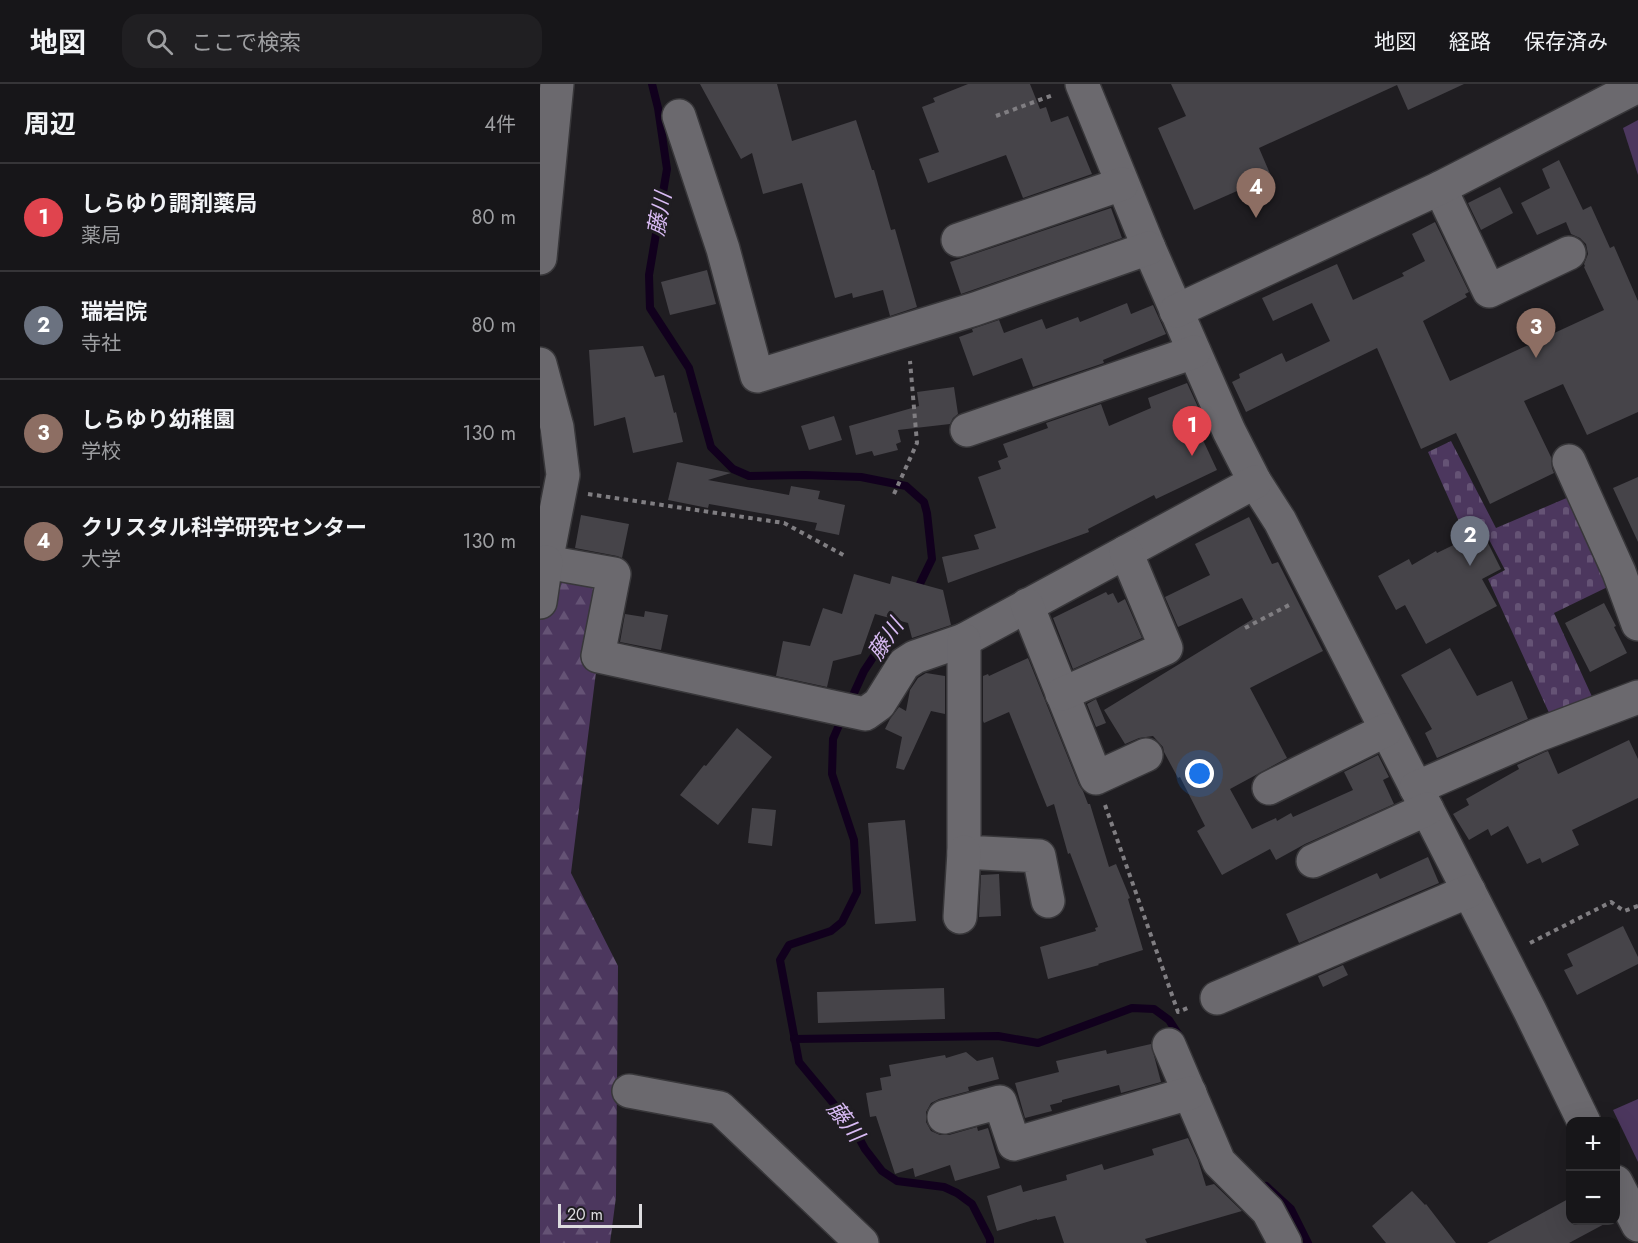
<!DOCTYPE html>
<html lang="ja">
<meta charset="utf-8">
<style>
body{margin:0;font-family:Jost,"Noto Sans JP",sans-serif;background:#201f22;color:#f1f3f6}
.controls{position:absolute;right:18px;bottom:18px;display:grid;overflow:hidden;border-radius:12px;box-shadow:0 6px 24px #0002}
.controls button{width:54px;height:54px;display:grid;place-items:center;padding:0;border:0;border-bottom:2px solid #363538;background:#171619;color:#f1f3f6;font:30px sans-serif}
.scale{position:absolute;left:18px;bottom:15px;width:84px;box-sizing:border-box;padding-left:6px;border:3px solid #dddcdf;border-top:0;font-size:16px;line-height:21px;white-space:nowrap;color:#dddcdf;-webkit-text-stroke:4px #1f1d21;paint-order:stroke}
.you{position:absolute;left:660px;top:690px;width:21px;height:21px;margin:-15px;border:4px solid #fff;border-radius:50%;background:#1a73e8;box-shadow:0 0 0 9px #1a73e833}
.badge{display:grid;place-items:center;width:39px;height:39px;border-radius:50%;background:#94cc3c;color:#fff;font-size:20px;font-weight:700}
.pin{position:absolute;translate:-50% -50px;filter:drop-shadow(0 2px 3px #0008)}
.pin::after{content:'';position:absolute;top:32px;width:21px;height:18px;background:inherit;clip-path:polygon(0 0,100% 0,50% 100%)}
.list{margin:0;padding:0;list-style:none}
h2{display:flex;justify-content:space-between;align-items:center;height:78px;margin:0;padding:0 24px;font-size:26px}
h2 small{font-size:20px;font-weight:400;color:#9e9fa2}
.list li{display:grid;grid-template-columns:39px 1fr auto;gap:18px;align-items:center;box-sizing:border-box;height:108px;padding:0 24px;border-top:2px solid #363538}
.list b{display:block;font-size:22px;white-space:nowrap}
.list p{margin:0;font-size:20px;white-space:nowrap;color:#9e9fa2}
.list em{font-size:20px;font-style:normal;color:#9e9fa2}
.icon{flex:none;width:33px;height:33px;fill:none;stroke:currentColor;stroke-width:2;stroke-linecap:round;stroke-linejoin:round}
.map{position:relative;flex:none;width:1098px;height:1159px;overflow:hidden}
header{display:flex;align-items:center;gap:36px;box-sizing:border-box;height:84px;padding:0 30px;background:#171619;border-bottom:2px solid #363538}
header strong{font-size:28px}
nav{display:flex;gap:33px;margin-inline-start:auto;font-size:21px}
.search{width:420px;height:54px;background:#201f22;display:flex;align-items:center;gap:15px;box-sizing:border-box;padding:0 21px;border-radius:18px;color:#9e9fa2;font-size:22px}
main{display:flex}
aside{flex:1;background:#171619}
.map>svg:first-child{display:block}
.forest{fill:url(#forest-firs)}
.cemetery{fill:url(#cemetery-stones)}
.green{fill:#4c375e}
.lines{fill:none;stroke-linecap:round;stroke-linejoin:round}
.stream{stroke:#11001d;stroke-width:8}
.building{fill:#464449}
.minor-casing{stroke:#38373a;stroke-width:36}
.path{stroke:#807e82;stroke-width:4;stroke-dasharray:4.5 4.5;stroke-linecap:butt}
.minor{stroke:#6b696e;stroke-width:33}
.labels{text-anchor:middle;stroke-width:6;stroke-linejoin:round;paint-order:stroke}
.water-label{font-size:22px;font-style:italic;fill:#d9bbf5;stroke:#1f1d21}
</style>
<header>
<strong>地図</strong>
<div class="search"><svg class="icon" aria-label="search" viewBox="0 0 24 24"><circle cx="10" cy="10" r="6"/><path d="M15 15l6 6"/></svg>ここで検索</div>
<nav><a>地図</a><a>経路</a><a>保存済み</a></nav>
</header>
<main>
<aside>
<h2>周辺<small>4件</small></h2>
<ul class="list">
<li><span class="badge" style="background:#e0444e">1</span><div><b>しらゆり調剤薬局</b><p>薬局</p></div><em>80 m</em></li>
<li><span class="badge" style="background:#6b7280">2</span><div><b>瑞岩院</b><p>寺社</p></div><em>80 m</em></li>
<li><span class="badge" style="background:#8d6e63">3</span><div><b>しらゆり幼稚園</b><p>学校</p></div><em>130 m</em></li>
<li><span class="badge" style="background:#8d6e63">4</span><div><b>クリスタル科学研究センター</b><p>大学</p></div><em>130 m</em></li>
</ul>
</aside>
<div class="map">
<svg width="1098" height="1159" viewBox="0 0 1098 1159">
<defs>
<pattern id="forest-firs" width="22" height="20" patternUnits="userSpaceOnUse" patternTransform="scale(1.5)"><rect width="22" height="20" fill="#4c375e"/><path d="M5 1l3.5 6h-7zM16 11l3.5 6h-7z" fill="#655375"/></pattern>
<pattern id="cemetery-stones" width="16" height="16" patternUnits="userSpaceOnUse" patternTransform="scale(1.5)"><rect width="16" height="16" fill="#4c375e"/><path d="M2 7V4a2 2 0 0 1 4 0v3zM10 15v-3a2 2 0 0 1 4 0v3z" fill="#655375"/></pattern>
</defs>
<rect width="100%" height="100%" fill="#1f1d21"/>
<polygon class="forest" points="0,481 74,490 58,572 31,789 78,882 76,1113 70,1159 0,1159"/>
<polygon class="cemetery" points="911,357 956,444 1043,407 1082,496 1014,529 1059,628 1016,644 948,495 965,486 943,444 921,442 888,368"/>
<g class="green">
<polygon points="1098,36 1098,91 1083,44"/>
<polygon points="1098,1015 1098,1078 1073,1026"/>
</g>
<g class="lines">
<g class="stream">
<polyline points="112,0 118,24 127,85 109,191 110,224 149,284 171,363 193,385 209,392 265,391 321,393 366,402 384,418 387,429 392,475 375,510"/>
<polyline points="309,620 324,587 363,528"/>
<polyline points="303,632 293,655 292,690 314,756 317,808 302,838 291,847 249,861 240,876 259,978 313,1043 325,1065 342,1087 357,1097 404,1103 417,1109 432,1120 450,1155 450,1159"/>
<polyline points="254,955 458,952 498,959 592,924 614,925 629,936 642,956"/>
<polyline points="726,1102 751,1125 768,1159"/>
</g>
</g>
<g class="building">
<polygon points="160,0 237,0 252,57 316,36 332,86 334,86 351,146 355,145 377,223 350,232 343,206 313,214 312,209 295,214 262,99 223,110 212,69 201,75"/>
<polygon points="428,0 490,0 500,25 506,23 511,38 528,32 552,90 483,114 466,71 388,99 379,75 399,68 382,23 395,18 393,14"/>
<polygon points="631,0 924,0 868,26 857,1 719,64 731,92 654,126 618,44 646,32"/>
<polygon points="1019,76 1043,126 1051,122 1070,164 1074,162 1098,217 1098,328 1047,351 1023,300 984,317 1011,373 1012,384 1014,389 950,420 916,349 881,365 837,264 706,328 692,298 700,294 699,290 742,269 746,278 790,257 772,219 733,237 722,214 797,180 813,216 864,192 862,189 885,177 872,150 895,138 929,208 925,210 927,213 883,237 910,297 1064,226 1044,183 1045,182 1044,180 1048,170 1046,160 1040,154 1031,150 1026,138 997,151 981,119 1010,104 1002,85"/>
<polygon points="960,103 973,129 941,146 928,119"/>
<polygon points="571,124 582,154 421,210 410,178"/>
<polygon points="167,186 176,220 130,231 121,198"/>
<polygon points="587,219 591,230 613,221 626,250 563,276 564,279 493,303 482,274 433,292 419,253 433,248 432,245 459,236 464,249 502,235 506,245 538,233 540,238"/>
<polygon points="103,262 115,293 124,291 134,329 136,328 143,358 93,369 85,333 54,342 49,266"/>
<polygon points="647,299 664,336 655,339 677,386 616,415 614,411 548,445 549,448 408,499 402,473 439,465 434,451 456,444 438,393 461,385 458,377 468,373 463,360 508,344 506,339 561,320 569,342 611,324 608,314"/>
<polygon points="414,303 418,330 413,334 410,340 358,346 361,358 356,360 358,366 334,372 332,367 316,371 309,342 379,322 377,308"/>
<polygon points="294,332 302,356 269,366 261,342"/>
<polygon points="137,378 191,389 168,396 249,411 251,402 280,407 278,415 305,421 299,451 275,446 277,439 169,420 168,424 128,416"/>
<polygon points="1098,393 1098,458 1073,404"/>
<polygon points="41,431 89,440 82,474 77,472 35,464"/>
<polygon points="709,433 732,480 738,478 783,567 710,604 747,674 690,705 712,745 736,734 737,737 751,729 753,733 813,706 804,688 838,671 849,693 843,696 854,720 765,760 736,776 730,765 682,791 657,747 665,742 640,693 638,694 624,668 623,663 613,652 599,654 585,660 564,626 713,535 702,514 638,543 625,513 670,491 655,460"/>
<polygon points="942,447 961,485 942,495 957,522 886,560 865,521 856,526 838,492 869,475 872,481 896,467 897,469"/>
<polygon points="314,490 350,500 352,492 403,506 411,541 372,554 368,539 335,530 321,570 293,577 287,603 236,592 243,557 270,562 283,524 302,530"/>
<polygon points="566,508 568,511 573,509 578,519 585,515 602,554 533,585 513,534"/>
<polygon points="1064,519 1076,542 1074,543 1087,569 1050,588 1025,539"/>
<polygon points="105,527 128,531 121,566 80,558 85,530 104,533"/>
<polygon points="910,564 937,612 972,597 988,635 897,674 885,649 892,645 861,591"/>
<polygon points="488,574 539,701 543,707 548,720 550,720 569,783 576,780 590,814 588,815 603,866 558,880 559,881 508,895 500,863 556,847 555,844 558,843 530,769 528,770 514,720 507,723 469,628 444,639 443,637 443,592 448,590 449,592"/>
<polygon points="386,589 405,592 405,630 391,627 364,686 356,684 362,653 345,645 350,635 359,623 366,627 370,606 378,594"/>
<polygon points="556,615 566,639 556,643 547,620"/>
<polygon points="197,644 232,673 178,741 140,711 164,681 166,682"/>
<polygon points="1089,656 1098,675 1098,714 1032,746 1039,761 1002,779 1000,774 987,780 968,742 951,752 948,745 929,756 913,730 929,721 926,715 979,685 977,681 1005,668 1008,667 1018,690"/>
<polygon points="212,724 236,726 232,762 208,759"/>
<polygon points="365,736 376,837 335,840 328,739"/>
<polygon points="888,773 899,799 759,859 746,830 837,789 840,795"/>
<polygon points="459,790 461,832 439,833 441,791"/>
<polygon points="1083,842 1098,873 1098,880 1037,911 1024,886 1033,882 1027,870"/>
<polygon points="803,881 808,891 783,903 778,892"/>
<polygon points="404,904 405,935 278,939 277,908"/>
<polygon points="611,960 621,998 581,1009 579,1001 522,1016 522,1018 510,1021 512,1027 485,1034 475,999 519,988 516,977 566,966 567,970"/>
<polygon points="426,968 437,977 453,973 459,995 428,1003 429,1007 399,1015 391,1019 386,1028 386,1038 391,1047 400,1051 409,1051 437,1043 438,1047 448,1044 460,1084 415,1097 410,1081 375,1093 373,1084 355,1090 336,1032 330,1033 326,1009 342,1006 340,994 351,992 349,981 405,971 406,974"/>
<polygon points="648,1054 658,1076 666,1102 674,1100 702,1127 605,1155 607,1159 524,1159 515,1132 497,1136 497,1135 457,1147 447,1112 481,1101 483,1108 527,1096 526,1091 562,1080 564,1086 614,1071 612,1065"/>
<polygon points="872,1107 885,1121 886,1120 916,1159 846,1159 832,1142"/>
<polygon points="1030,1114 1030,1137 1070,1137 1029,1159 947,1159"/>
</g>
<g class="lines">
<g class="minor-casing">
<g id="minor">
<polyline points="542,0 609,164 689,347 715,398 740,437 990,927 1044,1038"/>
<polyline points="139,32 183,165 217,292 435,225 609,164"/>
<polyline points="900,104 949,207 1029,169"/>
<polyline points="418,156 582,100"/>
<polyline points="0,174 17,0"/>
<polyline points="636,227 900,104 1098,2"/>
<polyline points="0,280 17,343 23,391 6,478 74,490 58,572 325,630 339,620 364,580 375,573 424,556 715,398"/>
<polyline points="427,346 654,268"/>
<polyline points="1029,377 1079,488 1098,540"/>
<polyline points="0,518 6,478"/>
<polyline points="487,521 556,694 606,671"/>
<polyline points="424,556 424,768 499,772 508,817"/>
<polyline points="522,610 626,564 586,468"/>
<polyline points="729,704 846,646"/>
<polyline points="876,704 998,651 1098,613"/>
<polyline points="773,777 887,725"/>
<polyline points="420,833 424,768"/>
<polyline points="677,914 929,807"/>
<polyline points="629,961 679,1078 728,1127 745,1159"/>
<polyline points="89,1007 180,1024 322,1159"/>
<polyline points="404,1033 460,1018 474,1060 650,1009"/>
<polyline points="1076,1098 1098,1141"/>
</g>
</g>
<g class="path">
<polyline points="456,32 513,11"/>
<polyline points="48,410 244,439 307,473"/>
<polyline points="354,410 377,359 370,277"/>
<polyline points="705,544 751,520"/>
<polyline points="565,721 638,928 650,923"/>
<polyline points="990,859 1071,818 1084,827 1098,822"/>
</g>
<use href="#minor" class="minor"/>
</g>
<g class="labels">
<g class="water-label">
<text transform="translate(119 130) rotate(-80)" y="8">藤川</text>
<text transform="translate(345 555) rotate(-56)" y="8">藤川</text>
<text transform="translate(306 1037) rotate(53)" y="8">藤川</text>
</g>
</g>
</svg>
<div class="controls">
<button>+</button>
<button>−</button>
</div>
<div class="scale">20 m</div>
<div class="you"></div>
<div class="pin badge" style="left:652px;top:372px;background:#e0444e">1</div>
<div class="pin badge" style="left:930px;top:482px;background:#6b7280">2</div>
<div class="pin badge" style="left:996px;top:274px;background:#8d6e63">3</div>
<div class="pin badge" style="left:716px;top:134px;background:#8d6e63">4</div>
</div>
</main>
